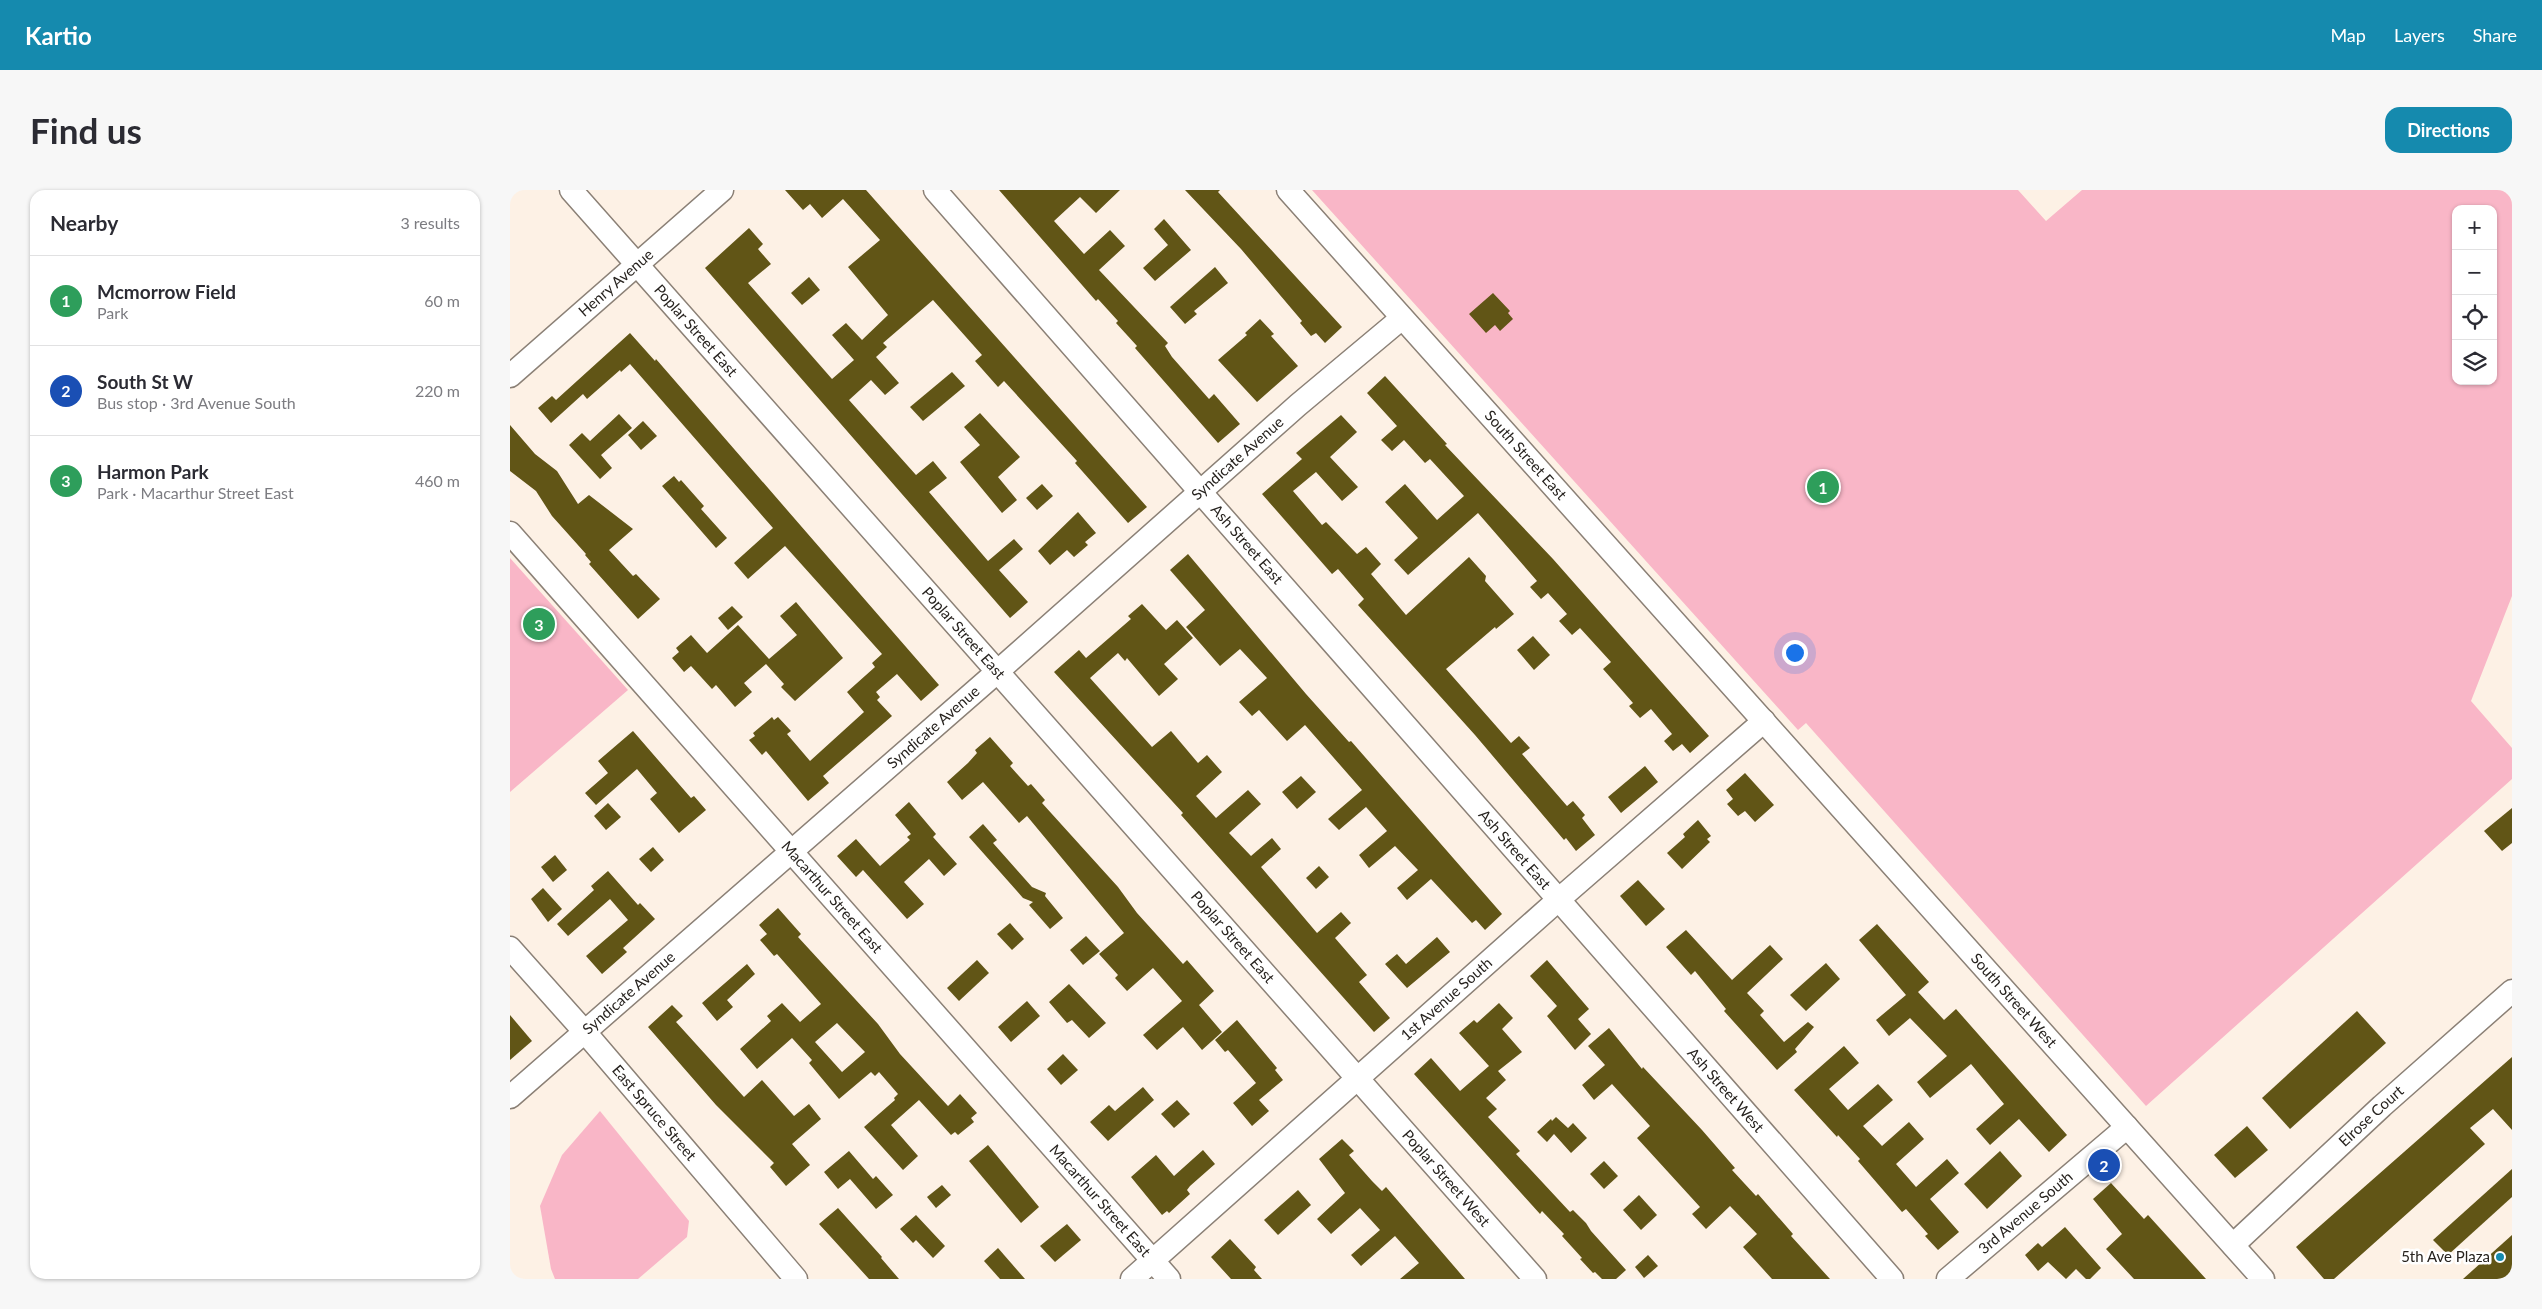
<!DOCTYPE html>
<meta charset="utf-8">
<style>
body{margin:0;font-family:Lato,sans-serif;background:#f7f7f7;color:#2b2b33}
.controls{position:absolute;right:15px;top:15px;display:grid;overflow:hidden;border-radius:10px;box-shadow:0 1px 4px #0004}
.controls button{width:45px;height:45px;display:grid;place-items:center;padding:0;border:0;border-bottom:1px solid #e1e1e2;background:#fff;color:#2b2b33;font:25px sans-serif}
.you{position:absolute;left:1284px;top:462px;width:18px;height:18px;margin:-12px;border:4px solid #fff;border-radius:50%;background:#1a73e8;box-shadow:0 0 0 8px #1a73e833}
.badge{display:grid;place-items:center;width:32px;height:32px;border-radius:50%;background:#158aae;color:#fff;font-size:16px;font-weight:700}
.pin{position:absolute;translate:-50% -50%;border:2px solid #fff;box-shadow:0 1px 5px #0006}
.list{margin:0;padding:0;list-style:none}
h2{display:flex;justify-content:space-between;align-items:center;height:65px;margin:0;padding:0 20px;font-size:21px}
h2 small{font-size:16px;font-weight:400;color:#7c7c81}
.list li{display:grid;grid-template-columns:32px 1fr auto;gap:15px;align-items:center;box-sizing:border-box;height:90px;padding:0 20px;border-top:1px solid #e1e1e2}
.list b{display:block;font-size:19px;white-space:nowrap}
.list p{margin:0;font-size:16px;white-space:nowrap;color:#7c7c81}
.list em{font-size:16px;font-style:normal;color:#7c7c81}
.icon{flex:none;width:28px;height:28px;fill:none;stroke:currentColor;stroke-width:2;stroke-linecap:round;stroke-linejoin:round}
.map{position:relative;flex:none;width:2002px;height:1089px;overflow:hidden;border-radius:15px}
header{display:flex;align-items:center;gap:30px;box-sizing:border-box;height:70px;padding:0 25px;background:#158aae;color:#fff}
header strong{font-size:24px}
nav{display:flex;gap:28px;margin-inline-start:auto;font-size:18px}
.intro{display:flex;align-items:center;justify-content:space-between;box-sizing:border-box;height:120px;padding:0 30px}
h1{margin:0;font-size:35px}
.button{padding:12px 22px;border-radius:15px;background:#158aae;color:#fff;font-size:18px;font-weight:700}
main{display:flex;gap:30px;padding:0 30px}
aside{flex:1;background:#fff;border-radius:15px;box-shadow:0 1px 4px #0004}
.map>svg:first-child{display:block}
.green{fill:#f9b6c7;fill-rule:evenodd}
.building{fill:#615516;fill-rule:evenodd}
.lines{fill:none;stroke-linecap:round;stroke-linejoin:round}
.minor-casing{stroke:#8b8076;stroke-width:25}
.minor{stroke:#fff;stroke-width:22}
.poi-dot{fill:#158aae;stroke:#fff;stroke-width:2}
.labels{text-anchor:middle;stroke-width:5;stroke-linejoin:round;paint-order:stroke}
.street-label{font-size:15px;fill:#27231f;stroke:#fff}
.poi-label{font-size:15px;fill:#27231f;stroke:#fff;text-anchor:end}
</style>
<header>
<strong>Kartio</strong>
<nav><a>Map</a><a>Layers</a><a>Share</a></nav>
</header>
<div class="intro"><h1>Find us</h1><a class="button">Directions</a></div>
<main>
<aside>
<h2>Nearby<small>3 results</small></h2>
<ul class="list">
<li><span class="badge" style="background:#2e9e5b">1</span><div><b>Mcmorrow Field</b><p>Park</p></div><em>60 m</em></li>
<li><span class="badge" style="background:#1a4fb4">2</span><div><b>South St W</b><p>Bus stop · 3rd Avenue South</p></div><em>220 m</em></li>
<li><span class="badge" style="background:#2e9e5b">3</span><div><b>Harmon Park</b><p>Park · Macarthur Street East</p></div><em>460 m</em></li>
</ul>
</aside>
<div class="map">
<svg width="2002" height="1089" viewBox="0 0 2002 1089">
<rect width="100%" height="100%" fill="#fdf1e5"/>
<g class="green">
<path d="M 802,0 L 1508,0 L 1536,31 L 1572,0 L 2002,0 L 2002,406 L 1961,511 L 2002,558 L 2002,589 L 1636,916 L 1296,533 L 1288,540 ZM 1946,19 L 1983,19 L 1983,191 L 1946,191 Z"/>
<polygon points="0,368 118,500 0,602"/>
<polygon points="90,921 179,1031 177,1047 128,1089 45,1089 41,1079 30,1016 52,965"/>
</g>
<g class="building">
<polygon points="275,0 356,0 637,317 618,333 565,273 567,271 494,191 488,197 465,171 472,165 423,110 373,153 377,157 366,167 389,193 375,205 361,190 339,210 406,285 423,271 437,288 419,302 478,371 504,349 513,359 489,380 518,412 500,428 195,78 239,38 253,54 248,59 261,74 238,93 322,189 344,170 322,145 336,133 352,150 378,125 338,77 370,50 333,9 312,28 300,14 293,20"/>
<polygon points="489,0 610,0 586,23 570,7 544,31 574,64 600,40 615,56 589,80 658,153 655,156 662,167 699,209 704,204 730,234 708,253 625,158 627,156 606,133 608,131 588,109 586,111"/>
<polygon points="675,0 710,0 708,2 832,137 815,153 806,143 801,146 790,133 792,131 731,59"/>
<polygon points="654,29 681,60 645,91 633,78 658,55 644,39"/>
<polygon points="705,77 718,93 684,121 687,124 675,134 660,117"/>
<polygon points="299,87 310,100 292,115 281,103"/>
<polygon points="983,103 1000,121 998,123 1003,129 990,141 985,135 976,143 959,124"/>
<polygon points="750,129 764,144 761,146 788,176 747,212 708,170 737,145 735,143"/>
<polygon points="120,143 145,171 146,169 429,495 411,511 387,484 366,502 370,507 367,510 382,526 313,586 319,593 298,611 256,561 252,565 239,550 245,546 243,543 262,527 264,530 268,527 281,541 277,544 300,571 354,522 337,502 365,477 362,473 372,464 275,356 238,389 224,373 263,338 120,174 111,182 110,180 77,209 73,204 41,233 28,218 42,206 46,210"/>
<polygon points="442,182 455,196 413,231 400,217"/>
<polygon points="875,186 937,254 935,255 1043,369 1199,546 1180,563 1172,554 1163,561 1154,551 1162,544 1141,519 1130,528 1119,516 1123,513 1093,479 1101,472 1070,438 1062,445 1049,431 1057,424 1038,403 1031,409 1020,397 1027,391 968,323 898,385 884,370 908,348 875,312 895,294 927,330 954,306 920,269 915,273 894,250 882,261 871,250 887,236 857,203"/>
<polygon points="470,223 510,267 488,287 507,310 492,323 450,272 470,255 454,237"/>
<polygon points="109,224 122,238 91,265 102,278 90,289 59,255 72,243 80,251"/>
<polygon points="831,225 847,242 820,267 848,297 832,311 806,282 783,301 812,335 816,332 847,364 856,357 871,374 861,384 896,425 959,367 976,386 975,391 1004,424 986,439 985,437 936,479 1001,553 1009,546 1020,558 1012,564 1057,616 1063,611 1075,625 1072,628 1085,645 1066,661 1056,648 1054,650 965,545 848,415 854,409 828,379 822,384 752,304 792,269 786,263"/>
<polygon points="133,231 147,246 131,260 118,245"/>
<polygon points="0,235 25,264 47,281 68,314 79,305 123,339 99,360 123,386 126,384 150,409 128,429 79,374 81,372 75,365 76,364 42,326 26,301 0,281"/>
<polygon points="164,286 169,292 171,290 194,316 191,319 217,348 206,358 152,296"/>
<polygon points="532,294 543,306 527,320 516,308"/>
<polygon points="568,322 586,343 575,352 578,355 564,367 557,360 540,375 528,361"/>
<polygon points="678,364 796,504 839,552 841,551 992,724 975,740 966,730 962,733 921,689 897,710 887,698 908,680 885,656 859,678 849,665 877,641 856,617 829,640 818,629 852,600 795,535 777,551 749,520 742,526 729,512 757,488 730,459 710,476 676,437 695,420 660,380"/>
<polygon points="286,412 333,468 285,511 271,497 274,494 256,474 234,493 242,502 225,517 206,495 202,499 181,476 174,482 162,468 169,462 166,458 181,445 197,463 228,435 259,469 287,445 270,426"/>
<polygon points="632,414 656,440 667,430 683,448 654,474 668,489 649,506 617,468 615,471 608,463 580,488 642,557 661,541 688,573 697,565 712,582 686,606 706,628 738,600 751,614 719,643 741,666 762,648 771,659 751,677 807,743 831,722 841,733 825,748 857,785 849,792 880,828 864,842 671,625 673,623 544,482 569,460 576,468 621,429 618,426"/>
<polygon points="222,416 233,427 218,440 208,428"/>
<polygon points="1023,446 1040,465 1024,480 1007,460"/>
<polygon points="123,541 181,608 184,606 196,620 169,643 140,609 147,603 127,579 86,615 75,603 98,583 88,571"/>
<polygon points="480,547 503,573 500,576 518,596 521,594 535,610 532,613 608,697 627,723 673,774 677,770 704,801 689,815 712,842 692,860 673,837 647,860 633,845 672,811 643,778 617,801 605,788 608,785 589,764 614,743 517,626 509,633 473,592 452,610 437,592 458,573 467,563 465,560"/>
<polygon points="1135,576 1148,592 1111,623 1098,607"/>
<polygon points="1235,583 1264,615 1245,632 1235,621 1228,626 1217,614 1223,609 1216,600"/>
<polygon points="791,586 806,602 787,619 772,602"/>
<polygon points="399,612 426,644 423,647 447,674 434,686 419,669 394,692 414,714 397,729 353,680 346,687 327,666 346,649 370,676 400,650 397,647 401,644 385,625"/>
<polygon points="98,613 111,627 96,640 84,626"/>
<polygon points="2002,618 2002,653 1992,661 1974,641"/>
<polygon points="1188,630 1201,646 1197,649 1200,652 1172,679 1157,663 1175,647 1173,644"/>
<polygon points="473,634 487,650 483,653 522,697 536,703 535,706 553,728 540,739 519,715 523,712 513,708 459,647"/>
<polygon points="143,657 154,670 141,682 129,669"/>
<polygon points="45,665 57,680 43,692 31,677"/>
<polygon points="809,676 819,687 806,699 796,688"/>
<polygon points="98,681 128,715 130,713 145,729 113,758 117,762 92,784 76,766 118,730 100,709 58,746 47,734 84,700 81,696"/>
<polygon points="1128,690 1155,719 1136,736 1110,706"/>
<polygon points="33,698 52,719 38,732 21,709"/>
<path d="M 268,718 L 291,744 L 288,747 L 368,834 L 390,864 L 438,916 L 450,904 L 467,923 L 461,928 L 464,932 L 448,945 L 445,942 L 441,945 L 409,910 L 381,935 L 408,966 L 393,980 L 354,937 L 385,910 L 384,908 L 388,904 L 369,882 L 365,886 L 361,882 L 329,909 L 299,873 L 302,870 L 282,848 L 247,879 L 230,859 L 261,831 L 257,826 L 272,813 L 290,832 L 311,814 L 267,764 L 264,766 L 250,750 L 257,744 L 249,735 ZM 327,833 L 355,862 L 332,882 L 305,852 Z"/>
<polygon points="500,733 514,749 502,760 487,744"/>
<polygon points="1367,734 1419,792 1408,802 1434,830 1446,819 1557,945 1539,962 1509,929 1480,955 1466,939 1494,914 1461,874 1420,908 1407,892 1437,866 1400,828 1379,846 1366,830 1396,805 1349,750"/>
<polygon points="1176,740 1222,790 1260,755 1273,769 1237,803 1254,821 1250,825 1274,852 1298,832 1304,837 1285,859 1287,862 1267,880 1214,821 1216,819 1185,781 1181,785 1156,757"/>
<polygon points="576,746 590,761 573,775 560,760"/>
<polygon points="927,747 940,762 897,798 875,774 887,764 896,774"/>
<polygon points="467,770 479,783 449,811 437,798"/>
<polygon points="1037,770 1079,819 1068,829 1081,844 1065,860 1037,826 1047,816 1020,786"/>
<polygon points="1316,773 1330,789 1296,821 1280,805"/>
<polygon points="237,774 245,784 217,810 223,817 207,831 192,813"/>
<polygon points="559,794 596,833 579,848 562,830 557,833 539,812"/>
<polygon points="517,811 530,826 501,852 488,837"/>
<polygon points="989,813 1003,828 992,839 1012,862 988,881 996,890 976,908 987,919 978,927 1010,961 1006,964 1060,1022 1063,1020 1076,1033 1081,1041 1116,1080 1106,1089 1092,1089 1085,1082 1083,1083 1070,1069 1072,1068 1052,1046 1054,1044 1032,1021 1030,1024 904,884 921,868 950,901 979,876 949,843 964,830 967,833"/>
<polygon points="162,815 173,826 166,832 234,907 252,890 284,926 299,914 311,929 282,954 300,975 276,996 260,977 264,973 206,915 138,837"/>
<polygon points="1847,821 1876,853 1780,939 1752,908"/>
<polygon points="0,825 22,851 0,870"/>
<polygon points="727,830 767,878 765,880 773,890 749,910 759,921 742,936 723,913 746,893 718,860 715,862 705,850"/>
<polygon points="1099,838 1132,879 1133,877 1192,940 1225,978 1222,980 1246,1006 1248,1004 1283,1044 1281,1046 1320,1089 1262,1089 1233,1057 1247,1044 1220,1016 1196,1039 1182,1024 1190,1017 1127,948 1140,936 1102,894 1084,910 1072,895 1095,875 1078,856"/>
<polygon points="1334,856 1349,873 1319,899 1338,920 1368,894 1383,910 1353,936 1372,956 1399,932 1414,949 1386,974 1406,997 1437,969 1449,983 1420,1009 1449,1042 1428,1060 1415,1046 1418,1044 1396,1019 1392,1022 1348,971 1350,969 1328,945 1327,947 1284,900"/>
<polygon points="553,864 568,880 551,895 537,879"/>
<polygon points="2002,867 2002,940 1983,919 1960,938 1975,954 1824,1089 1814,1089 1786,1057"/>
<polygon points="633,897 644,910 598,951 580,932 599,915 605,921"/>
<polygon points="667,910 680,924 664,938 651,924"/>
<polygon points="1046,927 1058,938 1063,933 1077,948 1061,963 1044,944 1037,952 1027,942 1041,929 1042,931"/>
<polygon points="1737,936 1758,960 1725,988 1704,965"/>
<polygon points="832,949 844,961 839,965 862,991 872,1001 876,997 955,1089 890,1089 909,1073 885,1046 851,1076 841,1065 870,1040 850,1018 821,1044 807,1029 835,1003 809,969"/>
<polygon points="478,955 529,1017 511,1033 459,971"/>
<polygon points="693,960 705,974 680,996 677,1000 680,1004 659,1023 657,1021 652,1025 621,987 646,965 664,986"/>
<polygon points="339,961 363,989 366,986 383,1005 366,1019 340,989 328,999 314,982"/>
<polygon points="1490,961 1512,986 1477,1019 1454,994"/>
<polygon points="1094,971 1108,986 1094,999 1080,984"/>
<polygon points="2002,979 2002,1007 1938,1065 1923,1050"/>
<polygon points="1601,993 1634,1029 1638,1025 1696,1089 1624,1089 1596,1059 1612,1044 1583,1009"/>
<polygon points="432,995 441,1005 426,1018 417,1007"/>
<polygon points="788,1000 801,1015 768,1045 754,1030"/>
<polygon points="1129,1005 1147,1025 1131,1040 1113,1020"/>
<polygon points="328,1018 372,1067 371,1068 389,1089 359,1089 320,1046 309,1034"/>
<polygon points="406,1025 435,1056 423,1068 406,1050 403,1053 390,1039"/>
<polygon points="557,1034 571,1050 545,1072 530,1056"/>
<polygon points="1555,1037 1591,1078 1580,1089 1576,1089 1566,1079 1556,1089 1538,1072 1528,1081 1515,1065 1528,1053 1532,1057"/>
<polygon points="2002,1045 2002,1089 1953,1089"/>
<polygon points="720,1049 746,1077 744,1080 752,1089 721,1089 701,1067"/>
<polygon points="488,1058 515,1089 490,1089 474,1071"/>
<polygon points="1138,1065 1148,1076 1134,1088 1125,1077"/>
</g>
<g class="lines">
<g class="minor-casing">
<g id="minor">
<path id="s1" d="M 61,0 L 1025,1089"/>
<path id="s2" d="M 425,0 C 745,362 1062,727 1382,1089"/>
<path id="s3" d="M 778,0 L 1753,1089"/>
<path id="s4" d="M 0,186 L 212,0"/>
<path id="s5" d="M 0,343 L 659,1089"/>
<path id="s6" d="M 0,758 L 74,841 L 286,1089"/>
<path id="s7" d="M 0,907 L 487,482 L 788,215 L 892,128"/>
<path id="s8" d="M 1723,1055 L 1872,916 L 2002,801"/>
<path id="s9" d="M 622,1089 L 1047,711 L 1254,531"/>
<path id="s10" d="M 1438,1089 L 1617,937"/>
</g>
</g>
<use href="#minor" class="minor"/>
</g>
<circle class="poi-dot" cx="1990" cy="1067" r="5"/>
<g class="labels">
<g class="street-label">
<text dy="5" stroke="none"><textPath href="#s4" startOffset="141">Henry Avenue</textPath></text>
<text dy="5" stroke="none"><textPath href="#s1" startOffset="188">Poplar Street East</textPath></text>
<text dy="5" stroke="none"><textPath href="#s3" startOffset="356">South Street East</textPath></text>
<text dy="5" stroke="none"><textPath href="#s7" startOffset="968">Syndicate Avenue</textPath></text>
<text dy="5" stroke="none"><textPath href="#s2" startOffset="472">Ash Street East</textPath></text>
<text dy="5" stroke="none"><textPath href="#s1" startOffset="592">Poplar Street East</textPath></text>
<text dy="5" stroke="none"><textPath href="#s7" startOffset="562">Syndicate Avenue</textPath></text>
<text dy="5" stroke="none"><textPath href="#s2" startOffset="878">Ash Street East</textPath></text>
<text dy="5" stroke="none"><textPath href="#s5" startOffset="486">Macarthur Street East</textPath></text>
<text dy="5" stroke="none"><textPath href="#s1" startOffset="998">Poplar Street East</textPath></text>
<text dy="5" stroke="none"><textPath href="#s7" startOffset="158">Syndicate Avenue</textPath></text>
<text dy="5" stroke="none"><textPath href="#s9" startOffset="421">1st Avenue South</textPath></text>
<text dy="5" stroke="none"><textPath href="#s3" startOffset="1088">South Street West</textPath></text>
<text dy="5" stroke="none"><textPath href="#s2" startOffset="1198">Ash Street West</textPath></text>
<text dy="5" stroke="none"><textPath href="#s6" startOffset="219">East Spruce Street</textPath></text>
<text dy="5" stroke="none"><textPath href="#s8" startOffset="189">Elrose Court</textPath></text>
<text dy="5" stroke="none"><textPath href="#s1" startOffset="1320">Poplar Street West</textPath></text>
<text dy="5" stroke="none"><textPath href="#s5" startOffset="891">Macarthur Street East</textPath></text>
<text dy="5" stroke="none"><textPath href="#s10" startOffset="102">3rd Avenue South</textPath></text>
</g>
<g class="poi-label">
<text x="1980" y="1072">5th Ave Plaza</text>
</g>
</g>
</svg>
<div class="controls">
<button>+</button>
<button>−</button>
<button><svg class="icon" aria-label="locate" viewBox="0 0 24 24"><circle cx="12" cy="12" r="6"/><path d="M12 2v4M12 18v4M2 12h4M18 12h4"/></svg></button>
<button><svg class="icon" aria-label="layers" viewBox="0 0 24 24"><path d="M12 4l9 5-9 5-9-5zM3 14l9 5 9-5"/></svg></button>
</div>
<div class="you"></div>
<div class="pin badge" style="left:1313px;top:297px;background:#2e9e5b">1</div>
<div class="pin badge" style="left:1594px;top:975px;background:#1a4fb4">2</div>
<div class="pin badge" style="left:29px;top:434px;background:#2e9e5b">3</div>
</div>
</main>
